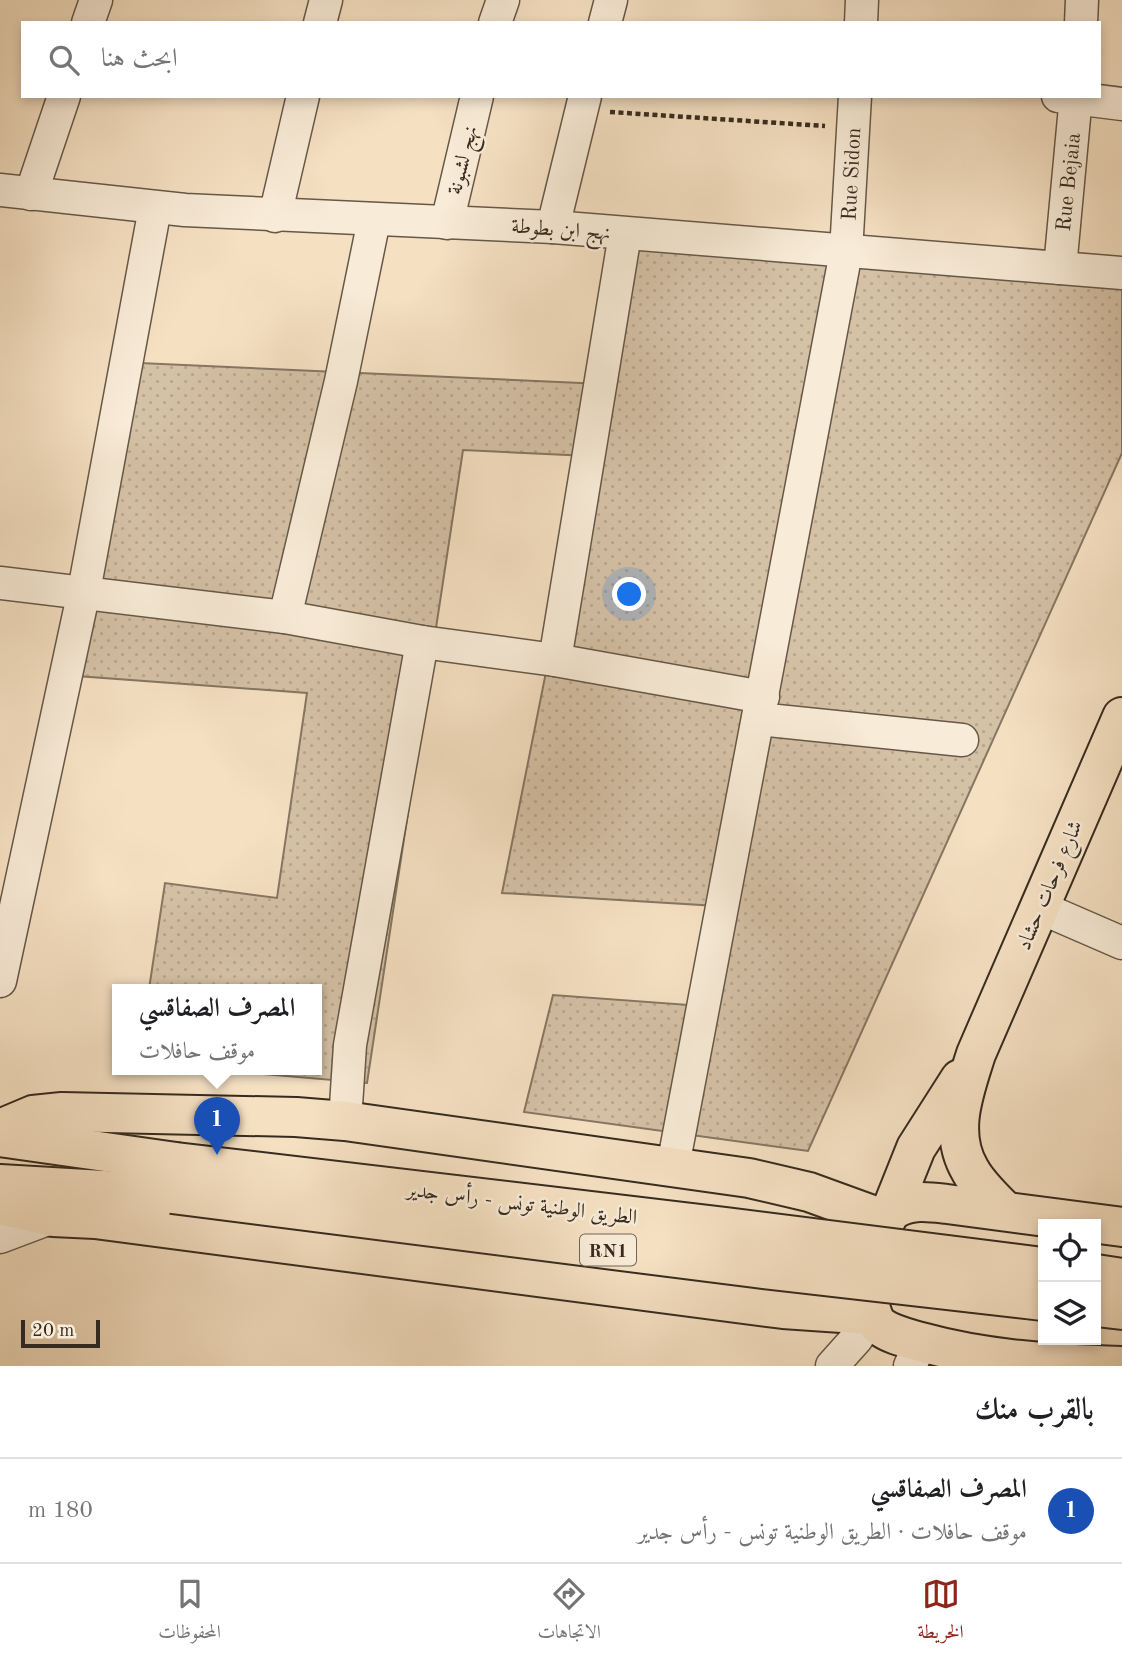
<!DOCTYPE html>
<html lang="ar">
<meta charset="utf-8">
<style>
body{margin:0;font-family:"Old Standard TT",Amiri,serif;background:#f6f6f6;color:#202124;direction:rtl}
.controls{position:absolute;right:21px;bottom:21px;display:grid;overflow:hidden;border-radius:0px;box-shadow:0 4px 10px #0003}
.controls button{width:63px;height:63px;display:grid;place-items:center;padding:0;border:0;border-bottom:2px solid #e0e0e0;background:#fff;color:#202124;font:35px sans-serif}
.scale{position:absolute;left:21px;bottom:18px;width:79px;box-sizing:border-box;padding-left:7px;border:4px solid #362b1f;border-top:0;font-size:19px;line-height:24px;white-space:nowrap;color:#362b1f;-webkit-text-stroke:5px #f8ebd7;paint-order:stroke}
.you{position:absolute;left:630px;top:595px;width:24px;height:24px;margin:-18px;border:5px solid #fff;border-radius:50%;background:#1a73e8;box-shadow:0 0 0 10px #1a73e833}
.badge{display:grid;place-items:center;width:46px;height:46px;border-radius:50%;background:#8f2418;color:#fff;font-size:23px;font-weight:700}
.pin{position:absolute;translate:-50% -58px;filter:drop-shadow(0 2px 4px #0008)}
.pin::after{content:'';position:absolute;top:37px;width:24px;height:21px;background:inherit;clip-path:polygon(0 0,100% 0,50% 100%)}
.popup{position:absolute;left:112px;top:984px;width:210px;height:91px;box-sizing:border-box;display:grid;place-content:center;border-radius:0px;background:#fff;filter:drop-shadow(0 2px 5px #0005);font-size:23px;white-space:nowrap;color:#757577}
.popup b{font-size:26px;color:#202124}
.popup::after{content:'';position:absolute;left:50%;top:100%;margin-left:-14px;border:14px solid transparent;border-top-color:#fff}
.list{margin:0;padding:0;list-style:none}
h2{display:flex;justify-content:space-between;align-items:center;height:91px;margin:0;padding:0 28px;font-size:30px}
h2 small{font-size:23px;font-weight:400;color:#757577}
.list li{display:grid;grid-template-columns:46px 1fr auto;gap:21px;align-items:center;box-sizing:border-box;height:105px;padding:0 28px;border-top:2px solid #e0e0e0}
.list b{display:block;font-size:26px;white-space:nowrap}
.list p{margin:0;font-size:23px;white-space:nowrap;color:#757577}
.list em{font-size:23px;font-style:normal;color:#757577}
.icon{flex:none;width:38px;height:38px;fill:none;stroke:currentColor;stroke-width:2;stroke-linecap:round;stroke-linejoin:round}
.map{position:relative;flex:none;width:1122px;height:1366px;overflow:hidden;direction:ltr}
.search{position:absolute;background:#fff;box-shadow:0 4px 10px #0003;left:21px;right:21px;top:21px;height:77px;display:flex;align-items:center;gap:18px;box-sizing:border-box;padding:0 24px;border-radius:0px;color:#757577;font-size:26px}
.sheet{height:196px;background:#fff}
nav{display:flex;justify-content:space-around;align-items:center;box-sizing:border-box;height:98px;border-top:2px solid #e0e0e0;background:#fff;font-size:19px;color:#757577}
nav a{display:grid;justify-items:center;gap:4px}
nav .on{color:#8f2418}
.map>svg:first-child{display:block}
.grass{fill:url(#grass-dots);stroke:#867662;stroke-width:2}
.lines{fill:none;stroke-linecap:round;stroke-linejoin:round}
.minor-casing{stroke:#665848;stroke-width:35}
.major-casing{stroke:#362b1f;stroke-width:42}
.highway-casing{stroke:#362b1f;stroke-width:42}
.path{stroke:#362b1f;stroke-width:4.5;stroke-dasharray:5 3.5;stroke-linecap:butt}
.minor{stroke:#f8ebd7;stroke-width:32}
.major{stroke:#f5e0c2;stroke-width:38}
.highway{stroke:#f5e0c2;stroke-width:38}
.highway-bridge-casing{stroke:#362b1f;stroke-width:42;stroke-linecap:butt}
.highway-bridge{stroke:#f5e0c2;stroke-width:38}
.labels{text-anchor:middle;stroke-width:5;stroke-linejoin:round;paint-order:stroke}
.shield{fill:#f8ebd7;stroke:#706556;stroke-width:2}
.shield-label{font-size:19px;font-weight:bold;fill:#362b1f}
.street-label{font-size:21px;fill:#362b1f;stroke:#f8ebd7}
</style>
<div class="map">
<svg width="1122" height="1366" viewBox="0 0 1122 1366">
<defs>
<pattern id="grass-dots" width="8" height="8" patternUnits="userSpaceOnUse" patternTransform="scale(1.75)"><rect width="8" height="8" fill="#d5c1a6"/><path d="M2 2h.1M6 6h.1" fill="none" stroke="#b7a68e" stroke-width="1.8" stroke-linecap="round"/></pattern>
</defs>
<rect width="100%" height="100%" fill="#f5e0c2"/>
<filter id="stains"><feTurbulence type="fractalNoise" baseFrequency=".00286" numOctaves="4"/><feColorMatrix values="0 0 0 0 .2 0 0 0 0 .09 0 0 0 0 .02 0 0 0 .5 -.17"/></filter>
<radialGradient id="worn" r=".72"><stop offset=".6" stop-color="#630" stop-opacity="0"/><stop offset="1" stop-color="#630" stop-opacity=".3"/></radialGradient>
<polygon class="grass" points="637,245 1122,280 1122,453 808,1151 524,1112 553,995 702,1006 717,906 502,893 589,456 463,450 367,1083 203,1069 317,1069 317,989 149,989 165,883 277,898 307,693 50,674 118,362 603,384"/>
<g class="lines">
<g class="minor-casing">
<g id="minor">
<polyline points="88,23 96,0"/>
<polyline points="320,23 326,0"/>
<polyline points="495,23 503,0"/>
<polyline points="605,23 611,0"/>
<polyline points="861,23 862,0"/>
<polyline points="1081,23 1082,0"/>
<polyline points="1058,96 1122,104"/>
<polyline points="0,190 185,210 553,227 1122,273"/>
<polyline points="31,194 64,96"/>
<polyline points="275,216 303,96"/>
<polyline points="447,223 477,96"/>
<polyline points="553,227 585,96"/>
<polyline points="1060,268 1076,96"/>
<polyline points="0,583 285,617 422,642 555,660 763,697"/>
<polyline points="285,617 341,381 374,220"/>
<polyline points="555,660 625,234"/>
<polyline points="758,719 962,740"/>
<polyline points="1039,907 1122,943"/>
<polyline points="0,981 84,591 155,208"/>
<polyline points="345,1121 350,1045 422,642"/>
<polyline points="673,1166 846,252 855,96"/>
<polyline points="0,1237 53,1217"/>
<polyline points="832,1366 857,1338 871,1315"/>
<polyline points="910,1366 921,1342"/>
</g>
</g>
<g class="major-casing">
<g id="major">
<polyline points="0,1129 33,1115 62,1112 296,1117 345,1121 749,1178 809,1192 886,1220"/>
<polyline points="0,1205 53,1217 95,1219 783,1309 871,1315"/>
<path d="M 1005,1211 C 993,1199 978,1185 970,1170 C 948,1133 964,1092 976,1054 L 1122,717"/>
<polyline points="890,1213 916,1148 960,1079"/>
<path d="M 1122,1227 L 947,1204 C 930,1202 911,1199 895,1209 C 873,1223 857,1310 881,1327 C 892,1335 907,1338 921,1342 C 986,1360 1054,1364 1122,1366"/>
</g>
</g>
<g class="highway-casing">
<g id="highway">
<polyline points="0,1137 176,1162"/>
<polyline points="0,1184 172,1194"/>
<polyline points="1096,1274 1122,1278"/>
<polyline points="1096,1307 1122,1310"/>
</g>
</g>
<polyline class="path" points="610,112 825,126"/>
<use href="#minor" class="minor"/>
<use href="#major" class="major"/>
<use href="#highway" class="highway"/>
<g class="highway-bridge-casing">
<g id="highway-bridge">
<polyline points="176,1162 726,1227 1043,1267"/>
<polyline points="172,1194 755,1268 1043,1301"/>
</g>
</g>
<use href="#highway-bridge" class="highway-bridge"/>
</g>
<g class="labels">
<rect class="shield" x="580" y="1234.5" width="56" height="31" rx="5"/>
<g class="shield-label">
<text x="608" y="1257">RN1</text>
</g>
<g class="street-label">
<text transform="translate(462 160) rotate(-76)" y="7">نهج لشبونة</text>
<text transform="translate(851 174) rotate(-87)" y="7">Rue Sidon</text>
<text transform="translate(1068 182) rotate(-84)" y="7">Rue Bejaia</text>
<text transform="translate(561 229) rotate(4)" y="7">نهج ابن بطوطة</text>
<text transform="translate(1049 885) rotate(-67)" y="7">شارع فرحات حشاد</text>
<text transform="translate(522 1203) rotate(7)" y="7">الطريق الوطنية تونس - رأس جدير</text>
</g>
</g>
<rect width="100%" height="100%" filter="url(#stains)"/>
<rect width="100%" height="100%" fill="url(#worn)"/>
</svg>
<div class="controls">
<button><svg class="icon" aria-label="locate" viewBox="0 0 24 24"><circle cx="12" cy="12" r="6"/><path d="M12 2v4M12 18v4M2 12h4M18 12h4"/></svg></button>
<button><svg class="icon" aria-label="layers" viewBox="0 0 24 24"><path d="M12 4l9 5-9 5-9-5zM3 14l9 5 9-5"/></svg></button>
</div>
<div class="scale">20 m</div>
<div class="you"></div>
<div class="pin badge" style="left:217px;top:1155px;background:#1a4fb4">1</div>
<div class="popup"><b>المصرف الصفاقسي</b>موقف حافلات</div>
<div class="search"><svg class="icon" aria-label="search" viewBox="0 0 24 24"><circle cx="10" cy="10" r="6"/><path d="M15 15l6 6"/></svg>ابحث هنا</div>
</div>
<section class="sheet">
<h2>بالقرب منك<small></small></h2>
<ul class="list">
<li><span class="badge" style="background:#1a4fb4">1</span><div><b>المصرف الصفاقسي</b><p>موقف حافلات · الطريق الوطنية تونس - رأس جدير</p></div><em>180 m</em></li>
</ul>
</section>
<nav>
<a class="on"><svg class="icon" aria-label="map" viewBox="0 0 24 24"><path d="M3 6l6-2 6 2 6-2v14l-6 2-6-2-6 2zM9 4v14M15 6v14"/></svg>الخريطة</a>
<a><svg class="icon" aria-label="directions" viewBox="0 0 24 24"><path d="M12 3l9 9-9 9-9-9zM9 14v-3h6M13 9l2 2-2 2"/></svg>الاتجاهات</a>
<a><svg class="icon" aria-label="saved" viewBox="0 0 24 24"><path d="M7 4h10v16l-5-4-5 4z"/></svg>المحفوظات</a>
</nav>
